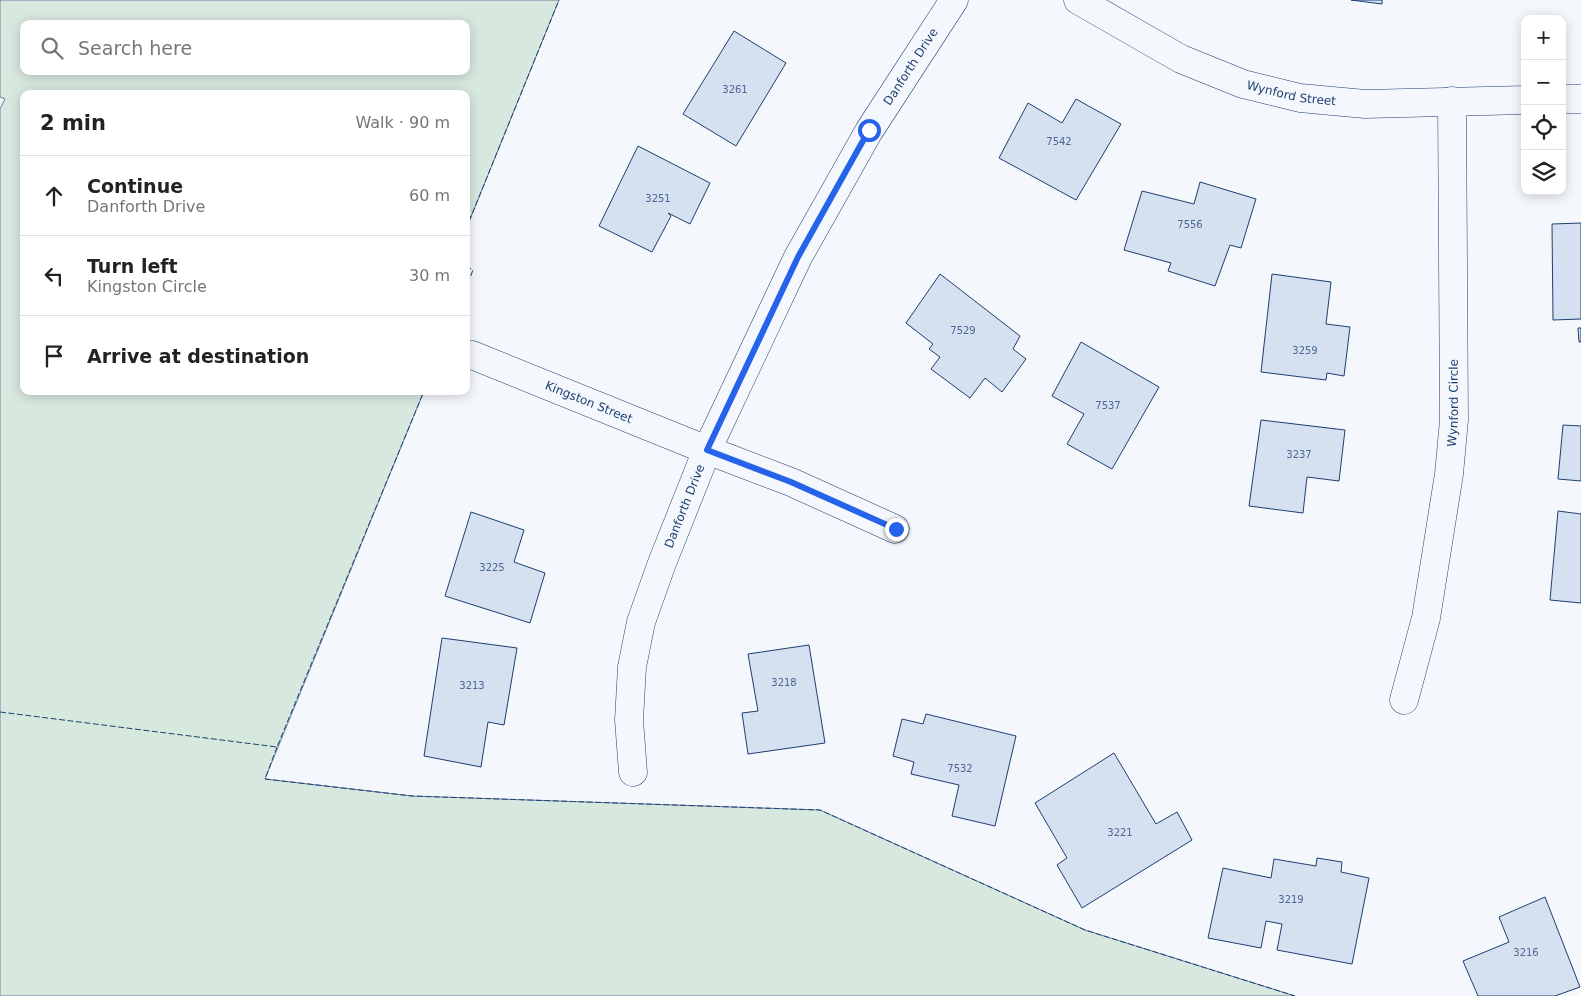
<!DOCTYPE html>
<meta charset="utf-8">
<style>
body{margin:0;font-family:"DejaVu Sans",sans-serif;background:#f2f2f2;color:#222}
.controls{position:absolute;right:15px;top:15px;display:grid;overflow:hidden;border-radius:10px;box-shadow:0 2px 12px #0003}
.controls button{width:45px;height:45px;display:grid;place-items:center;padding:0;border:0;border-bottom:1px solid #e0e0e0;background:#fff;color:#222;font:25px sans-serif}
.stop{position:absolute;width:15px;height:15px;margin:-11px;border:4px solid #2563eb;border-radius:50%;background:#fff}
.stop.end{background:#2563eb;border-color:#fff;box-shadow:0 1px 5px #0008}
.list{margin:0;padding:0;list-style:none}
h2{display:flex;justify-content:space-between;align-items:center;height:65px;margin:0;padding:0 20px;font-size:21px}
h2 small{font-size:16px;font-weight:400;color:#767676}
.list li{display:grid;grid-template-columns:32px 1fr auto;gap:15px;align-items:center;box-sizing:border-box;height:80px;padding:0 20px;border-top:1px solid #e0e0e0}
.list b{display:block;font-size:19px;white-space:nowrap}
.list p{margin:0;font-size:16px;white-space:nowrap;color:#767676}
.list em{font-size:16px;font-style:normal;color:#767676}
.icon{flex:none;width:28px;height:28px;fill:none;stroke:currentColor;stroke-width:2;stroke-linecap:round;stroke-linejoin:round}
.map{position:relative;flex:none;width:1581px;height:996px;overflow:hidden}
.search{position:absolute;background:#fff;box-shadow:0 2px 12px #0003;left:20px;top:20px;width:450px;height:55px;display:flex;align-items:center;gap:12px;box-sizing:border-box;padding:0 18px;border-radius:10px;color:#767676;font-size:19px}
.panel{position:absolute;background:#fff;box-shadow:0 2px 12px #0003;left:20px;top:90px;width:450px;height:305px;border-radius:10px}
.map>svg:first-child{display:block}
.green{fill:#d7e8df;stroke:#687fa3;fill-rule:evenodd}
.building{fill:#d5e0f0;stroke:#1d3f73}
.lines{fill:none;stroke-linecap:round;stroke-linejoin:round}
.minor-casing{stroke:#1d3f73;stroke-width:29}
.minor{stroke:#f4f7fb;stroke-width:28}
.fence{stroke:#1d3f73;stroke-width:1;stroke-dasharray:6 2.5;stroke-linecap:butt}
.route{stroke:#2563eb;stroke-width:6}
.labels{text-anchor:middle;stroke-width:4;stroke-linejoin:round;paint-order:stroke}
.number-label{font-size:10px;fill:#4b6792}
.street-label{font-size:12px;fill:#1d3f73;stroke:#f4f7fb}
</style>
<div class="map">
<svg width="1581" height="996" viewBox="0 0 1581 996">
<rect width="100%" height="100%" fill="#f4f7fb"/>
<path class="green" d="M 0,0 L 559,0 L 466,229 L 466,94 L 24,94 L 24,391 L 424,391 L 265,779 L 412,796 L 820,810 L 1085,930 L 1295,996 L 0,996 L 0,109 L 5,99 L 0,97 ZM 24,24 L 466,24 L 466,71 L 24,71 Z"/>
<g class="building">
<polygon points="1351,0 1382,0 1382,4"/>
<polygon points="734,31 786,63 736,146 683,114"/>
<polygon points="1076,99 1121,124 1076,200 999,158 1028,103 1062,123"/>
<polygon points="638,146 710,183 690,224 668,213 671,216 652,252 599,226"/>
<polygon points="1200,182 1256,199 1241,248 1230,245 1215,286 1168,271 1171,263 1124,250 1142,191 1194,204"/>
<polygon points="1581,223 1581,319 1553,320 1552,224"/>
<polygon points="940,274 1020,336 1013,349 1026,359 1002,392 985,378 970,398 931,369 940,357 929,349 933,344 906,323"/>
<polygon points="1272,274 1331,282 1326,324 1350,327 1344,376 1327,373 1326,380 1261,372"/>
<polygon points="1578,328 1581,328 1581,342 1579,342"/>
<polygon points="1081,342 1159,387 1112,469 1067,444 1084,414 1052,396"/>
<polygon points="1261,420 1345,430 1339,481 1307,477 1303,513 1249,506"/>
<polygon points="1563,425 1581,426 1581,481 1558,479"/>
<polygon points="1558,511 1581,514 1581,603 1550,600"/>
<polygon points="471,512 524,530 514,562 545,573 530,623 445,596"/>
<polygon points="442,638 517,648 504,725 488,722 481,767 424,756"/>
<polygon points="809,645 825,743 748,754 742,713 758,711 748,654"/>
<polygon points="926,714 1016,736 995,826 952,816 959,785 911,774 914,762 893,756 902,719 923,724"/>
<polygon points="1114,753 1156,824 1177,812 1192,840 1082,908 1057,865 1067,858 1035,803"/>
<polygon points="1317,858 1342,862 1341,872 1369,878 1352,964 1277,950 1282,924 1266,921 1261,948 1208,938 1223,868 1271,878 1274,859 1316,866"/>
<polygon points="1545,897 1580,987 1555,996 1478,996 1463,961 1509,942 1499,917"/>
</g>
<g class="lines">
<g class="minor-casing">
<g id="minor">
<path id="s1" d="M 1078,0 L 1181,59 L 1243,84 L 1300,98 L 1365,104 L 1525,100"/>
<polyline points="1562,99 1581,99"/>
<path id="s2" d="M 472,355 L 707,450 L 791,482 L 895,529"/>
<path id="s3" d="M 1404,700 L 1426,618 L 1449,474 L 1454,420 L 1452,101"/>
<path id="s4" d="M 633,772 L 629,720 L 632,667 L 641,622 L 662,563 L 707,450 L 798,257 L 869,131 L 954,0"/>
</g>
</g>
<use href="#minor" class="minor"/>
<g class="fence">
<polyline points="466,229 559,0"/>
<polyline points="466,266 473,270 466,288"/>
<polyline points="0,712 277,747 424,391"/>
<polyline points="277,747 265,779 412,796 820,810 1085,930 1295,996"/>
</g>
</g>
<g class="lines">
<polyline class="route" points="869,130 798,257 707,450 791,482 896,529"/>
</g>
<g class="labels">
<g class="number-label">
<text x="735" y="93">3261</text>
<text x="1059" y="145">7542</text>
<text x="658" y="202">3251</text>
<text x="1190" y="228">7556</text>
<text x="963" y="334">7529</text>
<text x="1305" y="354">3259</text>
<text x="1108" y="409">7537</text>
<text x="1299" y="458">3237</text>
<text x="492" y="571">3225</text>
<text x="784" y="686">3218</text>
<text x="472" y="689">3213</text>
<text x="960" y="772">7532</text>
<text x="1120" y="836">3221</text>
<text x="1291" y="903">3219</text>
<text x="1526" y="956">3216</text>
</g>
<g class="street-label">
<text dy="4" stroke="none"><textPath href="#s4" startOffset="770">Danforth Drive</textPath></text>
<text dy="4" stroke="none"><textPath href="#s1" startOffset="235">Wynford Street</textPath></text>
<text dy="4" stroke="none"><textPath href="#s2" startOffset="126">Kingston Street</textPath></text>
<text dy="4" stroke="none"><textPath href="#s3" startOffset="302">Wynford Circle</textPath></text>
<text dy="4" stroke="none"><textPath href="#s4" startOffset="275">Danforth Drive</textPath></text>
</g>
</g>
</svg>
<div class="controls">
<button>+</button>
<button>−</button>
<button><svg class="icon" aria-label="locate" viewBox="0 0 24 24"><circle cx="12" cy="12" r="6"/><path d="M12 2v4M12 18v4M2 12h4M18 12h4"/></svg></button>
<button><svg class="icon" aria-label="layers" viewBox="0 0 24 24"><path d="M12 4l9 5-9 5-9-5zM3 14l9 5 9-5"/></svg></button>
</div>
<div class="stop" style="left:869px;top:130px"></div>
<div class="stop end" style="left:896px;top:529px"></div>
<div class="search"><svg class="icon" aria-label="search" viewBox="0 0 24 24"><circle cx="10" cy="10" r="6"/><path d="M15 15l6 6"/></svg>Search here</div>
<section class="panel">
<h2>2 min<small>Walk · 90 m</small></h2>
<ul class="list">
<li><svg class="icon" aria-label="ahead" viewBox="0 0 24 24"><path d="M12 20V5M6 11l6-6 6 6"/></svg><div><b>Continue</b><p>Danforth Drive</p></div><em>60 m</em></li>
<li><svg class="icon" aria-label="left" viewBox="0 0 24 24"><path d="M17 20v-9H6M10 6l-5 5 5 5"/></svg><div><b>Turn left</b><p>Kingston Circle</p></div><em>30 m</em></li>
<li><svg class="icon" aria-label="arrive" viewBox="0 0 24 24"><path d="M6 21V4h12l-3 4 3 4H6"/></svg><div><b>Arrive at destination</b></div></li>
</ul>
</section>
</div>
